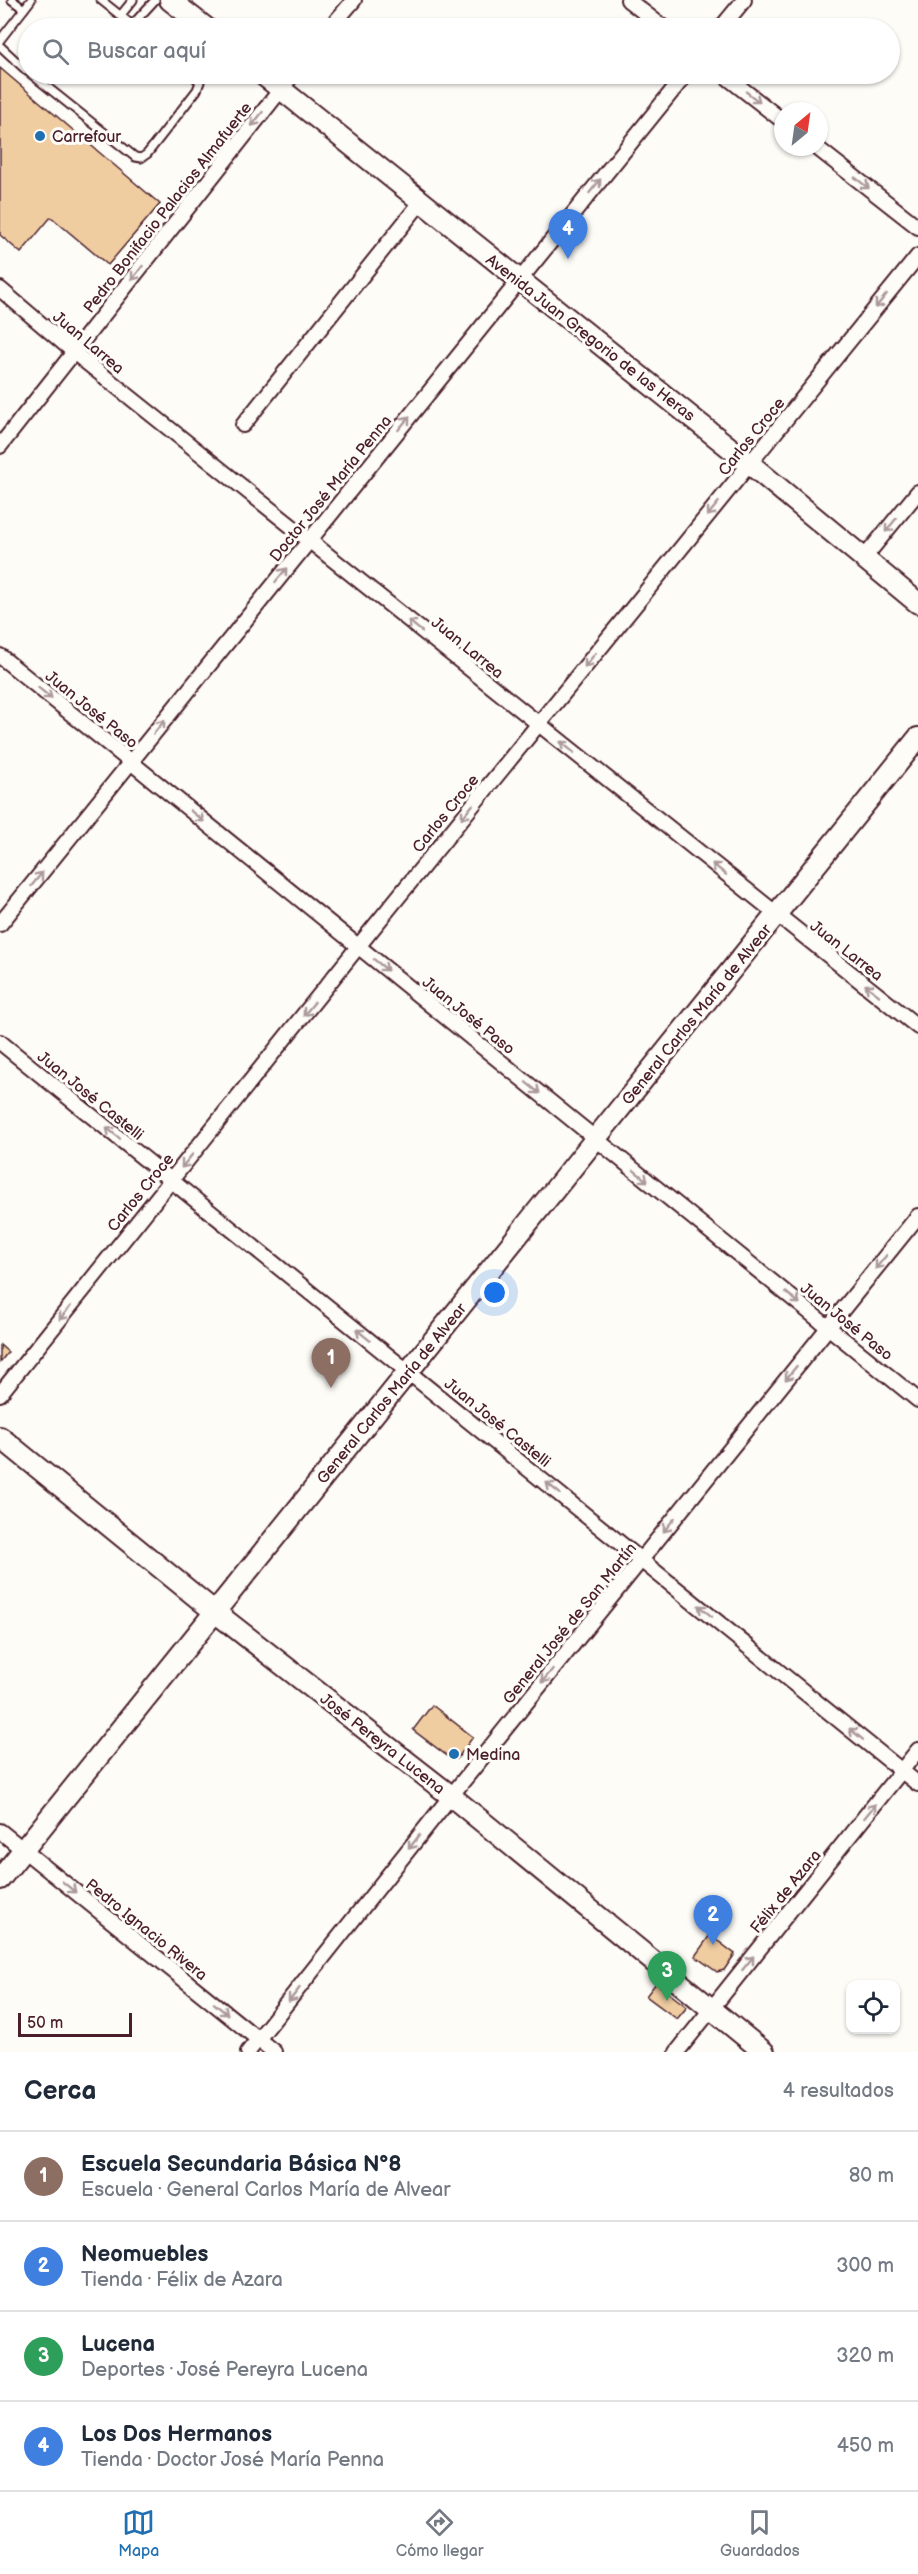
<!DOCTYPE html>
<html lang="es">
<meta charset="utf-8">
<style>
body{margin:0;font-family:"Balsamiq Sans",sans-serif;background:#f2f2f3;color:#1f2937}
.controls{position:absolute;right:18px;bottom:18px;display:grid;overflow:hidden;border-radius:12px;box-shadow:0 2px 4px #0004}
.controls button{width:54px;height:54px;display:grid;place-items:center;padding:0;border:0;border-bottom:2px solid #e0e1e3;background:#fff;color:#1f2937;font:30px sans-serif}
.compass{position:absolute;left:774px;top:102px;width:54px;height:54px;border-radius:50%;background:#fff;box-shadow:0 2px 4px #0004;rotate:29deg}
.scale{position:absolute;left:18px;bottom:15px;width:114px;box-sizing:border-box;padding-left:6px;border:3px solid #4a1f2b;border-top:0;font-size:16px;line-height:21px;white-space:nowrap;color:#4a1f2b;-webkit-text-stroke:4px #fdfcf7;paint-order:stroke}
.you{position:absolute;left:495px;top:1293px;width:21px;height:21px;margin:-15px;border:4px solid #fff;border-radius:50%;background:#1a73e8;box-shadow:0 0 0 9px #1a73e833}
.badge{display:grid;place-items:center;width:39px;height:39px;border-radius:50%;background:#1f6fb2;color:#fff;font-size:20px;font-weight:700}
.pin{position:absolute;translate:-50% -50px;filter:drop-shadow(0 2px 3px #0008)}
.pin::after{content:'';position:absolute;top:32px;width:21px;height:18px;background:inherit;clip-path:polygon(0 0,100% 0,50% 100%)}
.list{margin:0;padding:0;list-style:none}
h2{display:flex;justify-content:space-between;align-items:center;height:78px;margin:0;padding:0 24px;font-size:26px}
h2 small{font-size:20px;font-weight:400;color:#747a83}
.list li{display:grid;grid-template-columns:39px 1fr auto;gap:18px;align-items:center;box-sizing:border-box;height:90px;padding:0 24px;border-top:2px solid #e0e1e3}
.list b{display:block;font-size:22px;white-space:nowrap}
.list p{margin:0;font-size:20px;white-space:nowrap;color:#747a83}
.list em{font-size:20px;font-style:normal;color:#747a83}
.icon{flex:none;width:33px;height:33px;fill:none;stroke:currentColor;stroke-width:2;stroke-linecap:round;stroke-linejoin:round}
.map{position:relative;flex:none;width:918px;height:2052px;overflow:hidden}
.search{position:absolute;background:#fff;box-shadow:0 2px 4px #0004;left:18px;right:18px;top:18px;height:66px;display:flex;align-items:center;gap:15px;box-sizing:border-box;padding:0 21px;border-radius:33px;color:#747a83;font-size:22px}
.sheet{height:438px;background:#fff}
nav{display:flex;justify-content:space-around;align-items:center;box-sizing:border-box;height:84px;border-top:2px solid #e0e1e3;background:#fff;font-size:16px;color:#747a83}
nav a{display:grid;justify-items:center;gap:3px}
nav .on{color:#1f6fb2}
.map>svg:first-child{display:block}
.building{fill:#f0cda1;stroke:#4a1f2b;stroke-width:1.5}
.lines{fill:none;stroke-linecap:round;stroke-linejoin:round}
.lane-casing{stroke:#4a1f2b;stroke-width:11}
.street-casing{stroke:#4a1f2b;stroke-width:18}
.secondary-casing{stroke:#4a1f2b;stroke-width:24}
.lane{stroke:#fdfcf7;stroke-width:7}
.street{stroke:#fdfcf7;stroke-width:14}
.secondary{stroke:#fdfcf7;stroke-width:20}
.oneway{stroke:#ac999b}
.poi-dot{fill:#1f6fb2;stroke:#fdfcf7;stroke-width:2}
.labels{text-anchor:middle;stroke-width:6;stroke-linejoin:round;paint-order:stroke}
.poi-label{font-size:16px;fill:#4a1f2b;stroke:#fdfcf7;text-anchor:start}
.street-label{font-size:16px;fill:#4a1f2b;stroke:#fdfcf7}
</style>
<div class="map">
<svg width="918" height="2052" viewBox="0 0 918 2052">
<rect width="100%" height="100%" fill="#fdfcf7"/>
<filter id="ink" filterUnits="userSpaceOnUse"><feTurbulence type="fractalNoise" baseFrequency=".0167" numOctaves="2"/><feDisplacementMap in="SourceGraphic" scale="12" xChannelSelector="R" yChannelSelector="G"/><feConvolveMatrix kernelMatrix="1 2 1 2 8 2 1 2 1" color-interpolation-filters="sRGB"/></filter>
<g filter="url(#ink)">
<g class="building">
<polygon points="0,68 160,204 108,265 51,217 21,253 0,235"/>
<polygon points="0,1345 8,1352 0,1362"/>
<polygon points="432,1705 473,1737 457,1759 450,1758 413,1730"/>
<polygon points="710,1935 735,1954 724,1970 717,1972 695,1956"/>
<polygon points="656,1983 687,2007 677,2019 646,1996"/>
</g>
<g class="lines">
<g class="lane-casing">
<g id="lane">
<polyline points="12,0 24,9"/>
<polyline points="101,0 136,28"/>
<polyline points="120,16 133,0"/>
<polyline points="132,25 155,0"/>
<polyline points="0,40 31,0"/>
<polyline points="0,46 28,72"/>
<polyline points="31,74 135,157 141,158 147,154 197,90 200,82 192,74"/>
</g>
</g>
<g class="street-casing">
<g id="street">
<polyline points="628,0 664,28"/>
<polyline points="330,28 354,0"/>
<polyline points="721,28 744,0"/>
<polyline points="723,74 783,121"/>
<polyline points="816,147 918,227"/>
<polyline points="0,289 81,358 918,1027"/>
<polyline points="243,425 421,202"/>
<polyline points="0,446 293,74"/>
<polyline points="864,558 918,492"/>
<polyline points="0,656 918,1400"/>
<polyline points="0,924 686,74"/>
<polyline points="0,1042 918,1784"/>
<polyline points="0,1394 365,938 918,256"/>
<polyline points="0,1831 274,2052"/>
<polyline points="248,2052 451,1796 918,1216"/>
<polyline points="677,2052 918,1750"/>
</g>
</g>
<g class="secondary-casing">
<g id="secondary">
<polyline points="170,0 206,28"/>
<polyline points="262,74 750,464 918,603"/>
<polyline points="0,1437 215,1612 451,1796 764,2052"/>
<polyline points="0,1879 918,738"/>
</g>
</g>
<use href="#lane" class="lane"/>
<use href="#street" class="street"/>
<use href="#secondary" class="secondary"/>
</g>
<defs><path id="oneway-shaft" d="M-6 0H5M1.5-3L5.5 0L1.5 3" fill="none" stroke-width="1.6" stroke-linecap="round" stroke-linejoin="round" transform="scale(1.5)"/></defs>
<g class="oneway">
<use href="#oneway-shaft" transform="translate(753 97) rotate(38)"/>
<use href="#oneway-shaft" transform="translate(257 119) rotate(128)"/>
<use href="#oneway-shaft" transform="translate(862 183) rotate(38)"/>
<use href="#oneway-shaft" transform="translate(595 186) rotate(-51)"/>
<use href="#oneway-shaft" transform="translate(137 273) rotate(128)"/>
<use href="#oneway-shaft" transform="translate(881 301) rotate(129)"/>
<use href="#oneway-shaft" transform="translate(404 423) rotate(-51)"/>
<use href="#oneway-shaft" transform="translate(713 509) rotate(129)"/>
<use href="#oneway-shaft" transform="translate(891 525) rotate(129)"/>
<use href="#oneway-shaft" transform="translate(281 575) rotate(-51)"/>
<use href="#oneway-shaft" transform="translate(415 626) rotate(-141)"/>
<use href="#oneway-shaft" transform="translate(590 660) rotate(129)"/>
<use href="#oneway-shaft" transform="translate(45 693) rotate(39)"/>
<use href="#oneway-shaft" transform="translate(159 727) rotate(-51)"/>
<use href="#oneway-shaft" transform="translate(567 747) rotate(-141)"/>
<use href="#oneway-shaft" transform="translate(467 812) rotate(129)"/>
<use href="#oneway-shaft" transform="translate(197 816) rotate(39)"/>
<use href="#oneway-shaft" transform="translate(719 869) rotate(-141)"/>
<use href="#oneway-shaft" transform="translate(37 879) rotate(-51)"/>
<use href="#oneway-shaft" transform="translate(381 965) rotate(39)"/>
<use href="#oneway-shaft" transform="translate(872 990) rotate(-142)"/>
<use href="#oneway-shaft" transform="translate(309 1009) rotate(129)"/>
<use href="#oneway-shaft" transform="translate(533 1088) rotate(39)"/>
<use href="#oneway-shaft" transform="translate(113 1133) rotate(-141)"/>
<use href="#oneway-shaft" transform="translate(187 1161) rotate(129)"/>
<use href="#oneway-shaft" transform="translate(641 1176) rotate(39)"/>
<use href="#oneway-shaft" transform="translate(881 1262) rotate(129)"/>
<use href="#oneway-shaft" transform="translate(793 1298) rotate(39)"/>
<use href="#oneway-shaft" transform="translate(65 1313) rotate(129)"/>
<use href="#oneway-shaft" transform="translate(363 1335) rotate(-141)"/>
<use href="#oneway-shaft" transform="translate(791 1373) rotate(129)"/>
<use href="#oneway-shaft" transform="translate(553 1488) rotate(-141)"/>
<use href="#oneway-shaft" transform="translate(669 1525) rotate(129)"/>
<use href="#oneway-shaft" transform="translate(705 1611) rotate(-141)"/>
<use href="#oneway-shaft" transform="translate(547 1676) rotate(129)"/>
<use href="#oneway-shaft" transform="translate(856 1734) rotate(-141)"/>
<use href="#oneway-shaft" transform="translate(870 1811) rotate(-51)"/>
<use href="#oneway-shaft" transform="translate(414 1842) rotate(128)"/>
<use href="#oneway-shaft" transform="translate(69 1887) rotate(39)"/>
<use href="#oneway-shaft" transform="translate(748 1963) rotate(-51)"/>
<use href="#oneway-shaft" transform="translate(294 1995) rotate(128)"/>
<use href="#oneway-shaft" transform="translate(221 2009) rotate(39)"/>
</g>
</g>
<g class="poi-dot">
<circle cx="40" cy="136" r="6"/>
<circle cx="454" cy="1754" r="6"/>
</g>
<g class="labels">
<g class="poi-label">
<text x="52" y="142">Carrefour</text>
<text x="466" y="1760">Medina</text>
</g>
<g class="street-label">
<text transform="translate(167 207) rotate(-52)" y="6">Pedro Bonifacio Palacios Almafuerte</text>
<text transform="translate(591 337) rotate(38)" y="6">Avenida Juan Gregorio de las Heras</text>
<text transform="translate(89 342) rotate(40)" y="6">Juan Larrea</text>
<text transform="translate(751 436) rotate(-51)" y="6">Carlos Croce</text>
<text transform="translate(330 488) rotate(-51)" y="6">Doctor José María Penna</text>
<text transform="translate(468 647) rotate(39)" y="6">Juan Larrea</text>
<text transform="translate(92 709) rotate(39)" y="6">Juan José Paso</text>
<text transform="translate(445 813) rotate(-51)" y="6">Carlos Croce</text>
<text transform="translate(847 950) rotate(38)" y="6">Juan Larrea</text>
<text transform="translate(696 1014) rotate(-51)" y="6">General Carlos María de Alvear</text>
<text transform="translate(469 1015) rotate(39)" y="6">Juan José Paso</text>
<text transform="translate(91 1095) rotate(39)" y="6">Juan José Castelli</text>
<text transform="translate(140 1192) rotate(-51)" y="6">Carlos Croce</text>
<text transform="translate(847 1321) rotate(39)" y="6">Juan José Paso</text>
<text transform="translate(391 1393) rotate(-51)" y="6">General Carlos María de Alvear</text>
<text transform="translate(498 1422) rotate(39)" y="6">Juan José Castelli</text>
<text transform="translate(569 1623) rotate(-51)" y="6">General José de San Martín</text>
<text transform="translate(383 1743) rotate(38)" y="6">José Pereyra Lucena</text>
<text transform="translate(785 1891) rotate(-51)" y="6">Félix de Azara</text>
<text transform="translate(147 1929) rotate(39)" y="6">Pedro Ignacio Rivera</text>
</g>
</g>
</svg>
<div class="controls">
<button><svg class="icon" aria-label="locate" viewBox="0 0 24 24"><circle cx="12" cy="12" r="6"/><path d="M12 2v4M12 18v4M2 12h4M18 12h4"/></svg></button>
</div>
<svg class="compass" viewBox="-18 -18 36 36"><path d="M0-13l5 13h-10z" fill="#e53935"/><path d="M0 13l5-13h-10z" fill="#747a83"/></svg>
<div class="scale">50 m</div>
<div class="you"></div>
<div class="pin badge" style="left:331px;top:1388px;background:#8d6e63">1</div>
<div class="pin badge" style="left:713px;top:1945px;background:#3f7fe0">2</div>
<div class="pin badge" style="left:667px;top:2001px;background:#2e9e5b">3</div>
<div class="pin badge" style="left:568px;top:259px;background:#3f7fe0">4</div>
<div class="search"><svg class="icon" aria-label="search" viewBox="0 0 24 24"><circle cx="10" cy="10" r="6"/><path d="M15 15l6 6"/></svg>Buscar aquí</div>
</div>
<section class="sheet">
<h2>Cerca<small>4 resultados</small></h2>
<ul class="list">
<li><span class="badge" style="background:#8d6e63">1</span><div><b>Escuela Secundaria Básica Nº8</b><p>Escuela · General Carlos María de Alvear</p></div><em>80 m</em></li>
<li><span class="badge" style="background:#3f7fe0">2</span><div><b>Neomuebles</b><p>Tienda · Félix de Azara</p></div><em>300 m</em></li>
<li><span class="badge" style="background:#2e9e5b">3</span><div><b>Lucena</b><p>Deportes · José Pereyra Lucena</p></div><em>320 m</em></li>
<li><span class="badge" style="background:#3f7fe0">4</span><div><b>Los Dos Hermanos</b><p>Tienda · Doctor José María Penna</p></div><em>450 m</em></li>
</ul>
</section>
<nav>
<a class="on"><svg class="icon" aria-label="map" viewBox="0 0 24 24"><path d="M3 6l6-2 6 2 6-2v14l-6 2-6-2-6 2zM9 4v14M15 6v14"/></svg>Mapa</a>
<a><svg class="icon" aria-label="directions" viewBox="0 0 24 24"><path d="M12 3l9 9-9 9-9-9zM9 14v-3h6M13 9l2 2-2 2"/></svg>Cómo llegar</a>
<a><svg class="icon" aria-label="saved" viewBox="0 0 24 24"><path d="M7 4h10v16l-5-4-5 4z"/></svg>Guardados</a>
</nav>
